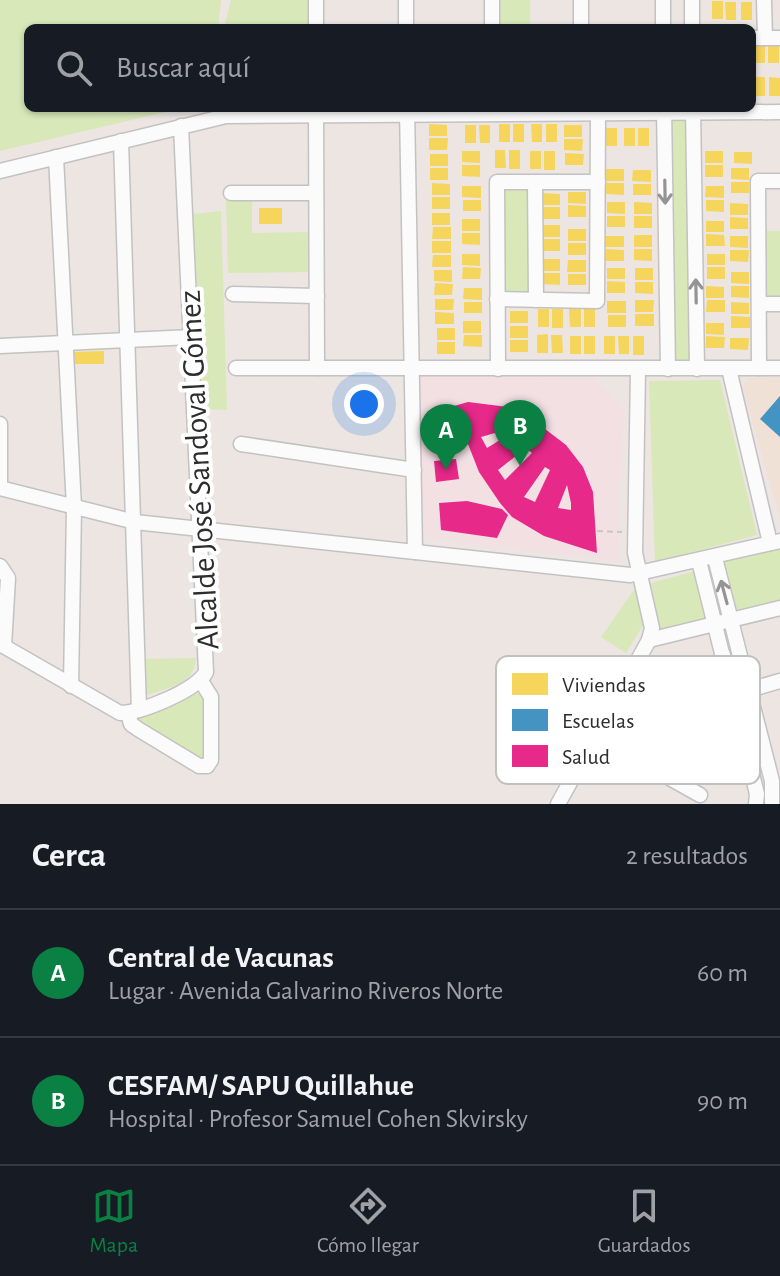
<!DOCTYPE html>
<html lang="es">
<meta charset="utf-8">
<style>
body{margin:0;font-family:"Alegreya Sans",sans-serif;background:#20242c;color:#f1f3f6}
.you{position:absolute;left:364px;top:404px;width:28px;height:28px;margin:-20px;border:6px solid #fff;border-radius:50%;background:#1a73e8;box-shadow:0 0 0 12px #1a73e833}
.badge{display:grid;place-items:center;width:52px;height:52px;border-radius:50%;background:#0b8043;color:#fff;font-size:26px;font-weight:700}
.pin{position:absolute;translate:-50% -66px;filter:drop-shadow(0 2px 4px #0008)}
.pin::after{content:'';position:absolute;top:42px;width:28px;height:24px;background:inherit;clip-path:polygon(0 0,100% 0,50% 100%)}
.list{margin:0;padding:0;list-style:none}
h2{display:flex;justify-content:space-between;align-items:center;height:104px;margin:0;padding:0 32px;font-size:34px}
h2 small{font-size:26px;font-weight:400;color:#9ea1a6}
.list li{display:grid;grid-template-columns:52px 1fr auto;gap:24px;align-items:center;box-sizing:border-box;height:128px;padding:0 32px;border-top:2px solid #363941}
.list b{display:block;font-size:30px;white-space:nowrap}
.list p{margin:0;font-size:26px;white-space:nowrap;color:#9ea1a6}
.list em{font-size:26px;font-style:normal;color:#9ea1a6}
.icon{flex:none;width:44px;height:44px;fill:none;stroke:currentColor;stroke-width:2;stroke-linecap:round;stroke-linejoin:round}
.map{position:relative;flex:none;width:780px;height:804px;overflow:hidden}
.search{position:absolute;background:#171b24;box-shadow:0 2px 6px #0004;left:24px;right:24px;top:24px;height:88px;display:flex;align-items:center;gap:20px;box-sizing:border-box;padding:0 28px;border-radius:12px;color:#9ea1a6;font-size:30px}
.sheet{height:360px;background:#171b24}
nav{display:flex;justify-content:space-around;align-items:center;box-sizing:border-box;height:112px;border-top:2px solid #363941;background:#171b24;font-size:22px;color:#9ea1a6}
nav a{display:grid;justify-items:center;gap:4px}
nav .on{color:#0b8043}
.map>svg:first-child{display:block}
.education{fill:#efe1d6}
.medical{fill:#f2e0e3}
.green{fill:#d8e8b9}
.homes{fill:#f6d55c}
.schools{fill:#4393c3}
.health{fill:#e7298a;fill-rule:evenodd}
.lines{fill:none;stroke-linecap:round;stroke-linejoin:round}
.minor-casing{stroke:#c3c2c2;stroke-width:17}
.path{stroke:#c8c7c6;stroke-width:2;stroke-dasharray:6 4;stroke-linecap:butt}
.minor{stroke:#fcfbfb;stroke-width:14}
.oneway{stroke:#949494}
.labels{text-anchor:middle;stroke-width:8;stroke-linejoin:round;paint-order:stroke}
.street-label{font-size:32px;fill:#2d2d2d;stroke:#fff}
.key{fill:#fff;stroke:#c0c0c0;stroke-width:2}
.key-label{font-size:22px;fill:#2d2d2d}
</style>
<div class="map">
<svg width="780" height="804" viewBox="0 0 780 804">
<rect width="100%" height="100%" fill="#ece5e2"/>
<polygon class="education" points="780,377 780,519 742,386 750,378"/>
<polygon class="medical" points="416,375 594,378 623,408 617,561 431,539 419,524"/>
<g class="green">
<polygon points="0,0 221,0 218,28 28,28 28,108 182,108 0,151"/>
<polygon points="231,0 309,0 308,28 224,28"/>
<rect x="499" y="0" width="31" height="28"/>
<polygon points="668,108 691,108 693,365 671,365"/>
<polygon points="503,188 529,188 530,294 503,293"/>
<polygon points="252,199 252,233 310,232 310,272 228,273 226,200"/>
<polygon points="221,211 227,410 203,409 193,214"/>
<polygon points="762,231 780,231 780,300 762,301"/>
<polygon points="720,380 757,535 655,562 649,381"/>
<polygon points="780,546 780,602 735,614 721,561"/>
<polygon points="696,571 708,618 660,632 651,583"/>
<polygon points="636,587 645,622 626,653 601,637"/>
<path d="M 196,658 C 195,685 166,688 144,696 L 144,659 Z"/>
<polygon points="197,693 207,699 205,758 198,760 134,722 131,716 167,707"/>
</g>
<g class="homes">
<rect x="712" y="1" width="11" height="18"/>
<polygon points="725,2 736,2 736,20 726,20"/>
<rect x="741" y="2" width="11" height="18"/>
<rect x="754" y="45" width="11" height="18"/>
<rect x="768" y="45" width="11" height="18"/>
<rect x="754" y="77" width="11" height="19"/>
<polygon points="769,77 780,78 780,96 769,96"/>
<polygon points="429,124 447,125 447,136 429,136"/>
<rect x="499" y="124" width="11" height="18"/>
<rect x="513" y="124" width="11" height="18"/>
<polygon points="531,124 542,124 542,142 532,142"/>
<rect x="546" y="124" width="11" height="18"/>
<rect x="465" y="125" width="11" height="18"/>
<polygon points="479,125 490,125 490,143 480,143"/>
<rect x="564" y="125" width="18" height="12"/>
<rect x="606" y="128" width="11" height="18"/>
<rect x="624" y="128" width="11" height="18"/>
<rect x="638" y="128" width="11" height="18"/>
<polygon points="429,138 448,138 447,150 429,150"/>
<polygon points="564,139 583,139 582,151 564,150"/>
<polygon points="495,150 505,150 506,168 495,168"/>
<rect x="509" y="150" width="11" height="19"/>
<polygon points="462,151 480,151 480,163 462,162"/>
<rect x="530" y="151" width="11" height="18"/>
<rect x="544" y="151" width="11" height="19"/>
<rect x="705" y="151" width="18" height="12"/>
<polygon points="734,152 752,152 752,164 734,163"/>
<polygon points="565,153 584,154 583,165 565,165"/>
<rect x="430" y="154" width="18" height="12"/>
<polygon points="462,165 480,165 480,177 462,176"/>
<rect x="705" y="165" width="18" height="12"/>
<rect x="430" y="168" width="18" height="12"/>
<polygon points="731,168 749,168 749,180 731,179"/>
<rect x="606" y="169" width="18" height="12"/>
<polygon points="633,170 651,170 651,182 632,181"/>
<rect x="731" y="182" width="18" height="11"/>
<polygon points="432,183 450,184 450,195 432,195"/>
<polygon points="606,183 624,183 624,195 606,194"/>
<rect x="633" y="184" width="18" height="11"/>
<polygon points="462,186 481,186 481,198 462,197"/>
<polygon points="706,186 724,186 724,198 705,197"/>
<polygon points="568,192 586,192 586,204 568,203"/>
<polygon points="542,193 560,194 560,205 542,205"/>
<rect x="432" y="197" width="18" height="12"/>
<rect x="463" y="200" width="18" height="11"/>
<polygon points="706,200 724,200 724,212 706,211"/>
<polygon points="607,202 625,202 625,214 607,213"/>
<polygon points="634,202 652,203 652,214 634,214"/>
<polygon points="730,203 748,204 748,215 730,215"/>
<polygon points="568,205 586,206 586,217 568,217"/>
<rect x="542" y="207" width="18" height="12"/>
<rect x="259" y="208" width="23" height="16"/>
<rect x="432" y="213" width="18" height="12"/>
<rect x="607" y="216" width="18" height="11"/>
<rect x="634" y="216" width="18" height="12"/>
<polygon points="730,217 748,218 748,229 730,229"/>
<rect x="462" y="219" width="18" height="12"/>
<rect x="706" y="221" width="18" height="11"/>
<rect x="542" y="225" width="18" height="12"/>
<polygon points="433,227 451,227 451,239 432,239"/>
<rect x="568" y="229" width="18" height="12"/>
<polygon points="462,233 480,233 480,245 462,244"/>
<polygon points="706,234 724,235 725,246 706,246"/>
<rect x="634" y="235" width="18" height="12"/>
<rect x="605" y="236" width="19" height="11"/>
<polygon points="730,236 748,236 748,248 730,247"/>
<rect x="542" y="239" width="18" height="12"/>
<rect x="432" y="241" width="19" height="12"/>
<rect x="568" y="243" width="18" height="12"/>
<polygon points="606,249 624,250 624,261 605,261"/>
<polygon points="634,249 652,249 652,261 634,260"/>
<polygon points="730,250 749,250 748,262 730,261"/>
<polygon points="462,254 480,254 480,266 462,265"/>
<rect x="707" y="254" width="18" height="11"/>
<polygon points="433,255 451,255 451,267 432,267"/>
<rect x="542" y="259" width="18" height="12"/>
<polygon points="568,260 586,260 586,272 567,272"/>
<polygon points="463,267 481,268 480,279 462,279"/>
<rect x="707" y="267" width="18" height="12"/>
<rect x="607" y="268" width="18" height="11"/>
<rect x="635" y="268" width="18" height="12"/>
<polygon points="434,270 452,270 452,282 434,281"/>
<polygon points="731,272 749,272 749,284 731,283"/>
<polygon points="542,273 560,273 560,285 542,284"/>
<rect x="568" y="274" width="18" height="11"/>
<polygon points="607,281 625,282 625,293 607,293"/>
<polygon points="635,282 653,282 653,294 635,293"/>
<polygon points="435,283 453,284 452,295 434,295"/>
<polygon points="706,286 724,287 724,298 706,298"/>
<polygon points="731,286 749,286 749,298 731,297"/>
<polygon points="464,288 482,288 482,300 463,299"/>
<polygon points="435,299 454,299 453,310 435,310"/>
<polygon points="635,300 654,300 653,312 635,312"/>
<polygon points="707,300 725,300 725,312 706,312"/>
<rect x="607" y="301" width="19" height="12"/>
<rect x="464" y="302" width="18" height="11"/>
<polygon points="731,302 749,303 749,314 731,314"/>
<rect x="538" y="309" width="11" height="18"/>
<rect x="552" y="309" width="11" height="19"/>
<polygon points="569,309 581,309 581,327 570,327"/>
<rect x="584" y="309" width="11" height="18"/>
<rect x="510" y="311" width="18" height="12"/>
<polygon points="435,312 454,313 454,324 435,324"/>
<rect x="635" y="314" width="19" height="12"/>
<rect x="608" y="315" width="18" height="12"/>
<polygon points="731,316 750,317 750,328 731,328"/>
<rect x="463" y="321" width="18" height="12"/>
<polygon points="706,323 724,323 724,335 706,334"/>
<rect x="510" y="326" width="18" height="12"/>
<rect x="437" y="328" width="18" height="12"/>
<polygon points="548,334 548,353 537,353 537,335"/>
<polygon points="464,335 482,335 482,347 463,346"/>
<polygon points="551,335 562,335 563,353 552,353"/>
<rect x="570" y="336" width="11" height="18"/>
<rect x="584" y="336" width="11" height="18"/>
<rect x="604" y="336" width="11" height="18"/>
<polygon points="618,336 629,336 629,354 619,354"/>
<rect x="633" y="336" width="11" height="19"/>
<polygon points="706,336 725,337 724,348 706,348"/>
<polygon points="730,338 749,338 748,350 730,349"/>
<rect x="510" y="340" width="18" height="12"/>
<rect x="437" y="342" width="18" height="12"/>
<polygon points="104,351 104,364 71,364 71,352"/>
</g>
<polygon class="schools" points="780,396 780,437 760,419"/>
<g class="health">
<path d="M 468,402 L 508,407 L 528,416 L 566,445 L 583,467 L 593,492 L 597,553 L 544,536 L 512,517 L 500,503 L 479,472 L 468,444 L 456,450 L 442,419 L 455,416 L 454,406 ZM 513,432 L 487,448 L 481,437 L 495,433 ZM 526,448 L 532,453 L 505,480 L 498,470 ZM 545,467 L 550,470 L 535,502 L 524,497 ZM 567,485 L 571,503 L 571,510 L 558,508 Z"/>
<polygon points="456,459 459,479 436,482 434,461"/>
<polygon points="467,501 502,509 508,515 497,538 441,530 439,503"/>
</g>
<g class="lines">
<g class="minor-casing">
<g id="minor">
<polyline points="316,0 316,28"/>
<polyline points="406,0 406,28"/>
<polyline points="663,0 663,28"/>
<polyline points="692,0 692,28"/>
<polyline points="764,0 765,38"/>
<polyline points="492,28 492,0"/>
<polyline points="581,28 581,0"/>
<polyline points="752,38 780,38"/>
<polyline points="316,108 317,368"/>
<polyline points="664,108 668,369"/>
<polyline points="693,108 697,369"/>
<polyline points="407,109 415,552"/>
<polyline points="121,141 139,710"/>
<polyline points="56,157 74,507 71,686"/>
<polyline points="0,171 226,116 780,112"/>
<polyline points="535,182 536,300"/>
<polyline points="231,193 316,193"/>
<polyline points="233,294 317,296"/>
<polyline points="497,299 597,301 598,115"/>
<polyline points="759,304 780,304"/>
<polyline points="0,346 192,337"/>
<polyline points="236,368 780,368"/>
<polyline points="759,368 758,181 780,181"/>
<polyline points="498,369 497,182 598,182"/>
<polyline points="729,369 770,543"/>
<polyline points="0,424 0,485"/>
<polyline points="241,444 414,470"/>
<polyline points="0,488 135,522 630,575 780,541"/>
<polyline points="715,558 772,781 772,804"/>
<polyline points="699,561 757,794 756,804"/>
<polyline points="0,566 8,578 4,646"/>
<polyline points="649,640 780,608"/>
<path d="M 0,644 L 120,713 C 141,713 197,690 206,672 L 181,126"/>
<polyline points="749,690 780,681"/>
<polyline points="128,713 131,724 138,729 199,766 207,766 211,760 211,697 201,681"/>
<polyline points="650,767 700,795"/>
<polyline points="662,774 723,655"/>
<polyline points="558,804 649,640 652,628 635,553 638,370"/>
</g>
</g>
<polyline class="path" points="597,531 622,532"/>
<use href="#minor" class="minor"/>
</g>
<defs><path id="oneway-shaft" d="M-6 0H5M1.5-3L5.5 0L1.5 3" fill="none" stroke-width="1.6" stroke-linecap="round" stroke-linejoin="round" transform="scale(2)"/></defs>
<g class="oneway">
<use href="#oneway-shaft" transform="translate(665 192) rotate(89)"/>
<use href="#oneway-shaft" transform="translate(696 291) rotate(-91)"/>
<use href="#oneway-shaft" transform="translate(724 592) rotate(-105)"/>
</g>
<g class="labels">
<g class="street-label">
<text transform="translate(198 470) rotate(-93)" y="11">Alcalde José Sandoval Gómez</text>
</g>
</g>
<rect x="496" y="656" width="264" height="128" rx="12" class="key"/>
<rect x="512" y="673" width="36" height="22" fill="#f6d55c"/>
<rect x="512" y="709" width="36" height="22" fill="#4393c3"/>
<rect x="512" y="745" width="36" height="22" fill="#e7298a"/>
<g class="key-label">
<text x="562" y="692">Viviendas</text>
<text x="562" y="728">Escuelas</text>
<text x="562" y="764">Salud</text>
</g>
</svg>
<div class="you"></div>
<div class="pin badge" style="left:446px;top:470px">A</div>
<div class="pin badge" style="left:520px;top:466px">B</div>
<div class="search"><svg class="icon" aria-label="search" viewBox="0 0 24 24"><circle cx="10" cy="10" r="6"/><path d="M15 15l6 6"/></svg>Buscar aquí</div>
</div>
<section class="sheet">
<h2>Cerca<small>2 resultados</small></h2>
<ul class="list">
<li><span class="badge">A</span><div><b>Central de Vacunas</b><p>Lugar · Avenida Galvarino Riveros Norte</p></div><em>60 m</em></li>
<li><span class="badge">B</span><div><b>CESFAM/ SAPU Quillahue</b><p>Hospital · Profesor Samuel Cohen Skvirsky</p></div><em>90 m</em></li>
</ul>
</section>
<nav>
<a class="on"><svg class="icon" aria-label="map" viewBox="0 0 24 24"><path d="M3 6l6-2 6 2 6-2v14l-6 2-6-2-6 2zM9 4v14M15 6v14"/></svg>Mapa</a>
<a><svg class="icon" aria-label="directions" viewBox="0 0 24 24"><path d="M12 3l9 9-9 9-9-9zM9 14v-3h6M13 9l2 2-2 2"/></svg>Cómo llegar</a>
<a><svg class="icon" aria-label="saved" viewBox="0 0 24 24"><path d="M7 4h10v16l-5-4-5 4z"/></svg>Guardados</a>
</nav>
